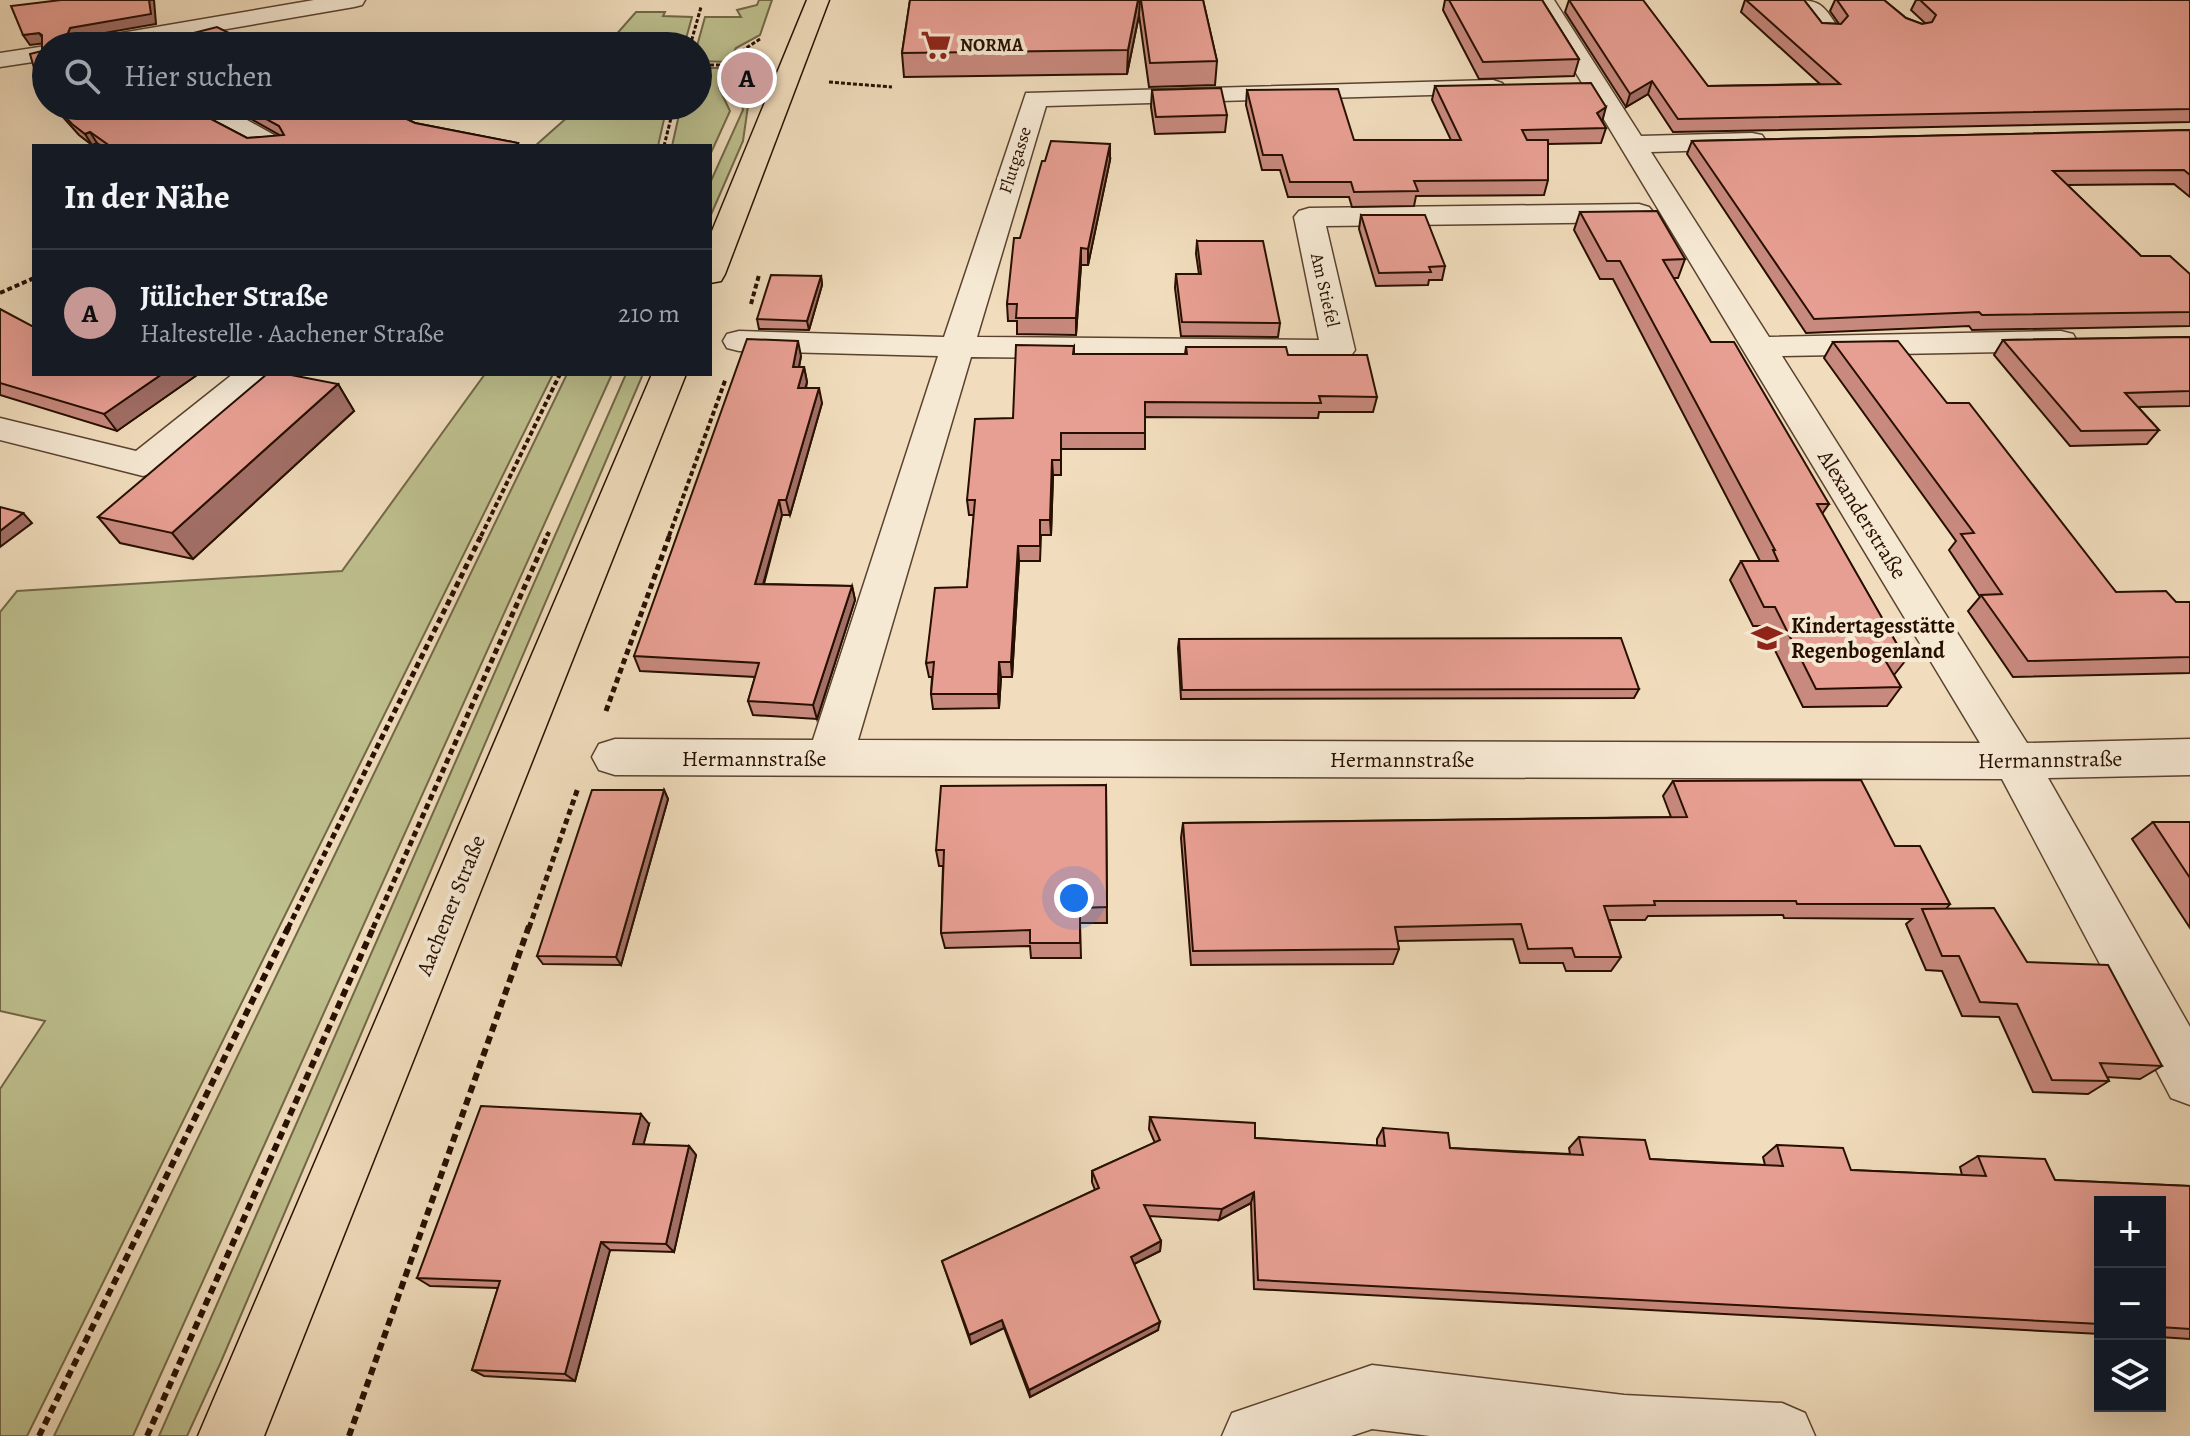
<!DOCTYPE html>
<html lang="de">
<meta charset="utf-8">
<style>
body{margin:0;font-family:Alegreya,serif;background:#20242c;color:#f1f3f6}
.controls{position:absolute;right:24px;bottom:24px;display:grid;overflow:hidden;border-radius:0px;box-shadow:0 8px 32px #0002}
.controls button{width:72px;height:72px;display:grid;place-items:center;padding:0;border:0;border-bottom:2px solid #363941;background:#171b24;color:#f1f3f6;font:40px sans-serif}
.you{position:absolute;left:1074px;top:898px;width:28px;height:28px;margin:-20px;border:6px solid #fff;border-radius:50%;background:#1a73e8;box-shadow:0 0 0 12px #1a73e833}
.badge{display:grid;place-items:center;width:52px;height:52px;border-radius:50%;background:#c59692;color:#111;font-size:26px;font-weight:700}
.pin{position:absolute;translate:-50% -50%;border:4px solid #fff;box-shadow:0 2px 8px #0006}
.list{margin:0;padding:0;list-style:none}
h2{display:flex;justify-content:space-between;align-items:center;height:104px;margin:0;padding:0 32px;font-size:34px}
h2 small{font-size:26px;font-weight:400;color:#9ea1a6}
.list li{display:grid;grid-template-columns:52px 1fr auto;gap:24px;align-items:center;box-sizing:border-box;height:128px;padding:0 32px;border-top:2px solid #363941}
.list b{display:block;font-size:30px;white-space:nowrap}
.list p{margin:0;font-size:26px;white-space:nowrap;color:#9ea1a6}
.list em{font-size:26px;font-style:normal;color:#9ea1a6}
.icon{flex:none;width:44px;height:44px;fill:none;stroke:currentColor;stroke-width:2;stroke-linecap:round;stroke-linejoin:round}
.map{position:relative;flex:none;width:2190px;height:1436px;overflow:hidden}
.search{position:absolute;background:#171b24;box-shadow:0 8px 32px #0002;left:32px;top:32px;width:680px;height:88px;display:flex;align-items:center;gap:20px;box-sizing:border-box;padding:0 28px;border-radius:44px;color:#9ea1a6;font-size:30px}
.panel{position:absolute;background:#171b24;box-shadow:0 8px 32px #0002;left:32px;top:144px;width:680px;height:232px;border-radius:0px}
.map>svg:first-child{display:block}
.green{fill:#bec08e;stroke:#726847;stroke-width:2}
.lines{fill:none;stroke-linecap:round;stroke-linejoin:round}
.minor-casing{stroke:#5a422f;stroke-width:3}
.major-casing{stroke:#270f00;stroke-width:3}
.path-far3{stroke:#270f00;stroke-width:3;stroke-dasharray:4 2;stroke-linecap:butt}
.path-far2{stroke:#270f00;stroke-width:4;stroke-dasharray:5 3;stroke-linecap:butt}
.path-far1{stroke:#270f00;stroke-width:5;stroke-dasharray:6 4;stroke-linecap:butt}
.path{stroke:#270f00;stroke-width:6;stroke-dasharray:8 5;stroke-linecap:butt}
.minor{fill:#f6e9d4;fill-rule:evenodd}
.major{fill:#f1ddbd;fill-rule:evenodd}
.wall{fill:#c8897e;stroke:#270f00;stroke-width:2}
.shaded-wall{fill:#a26f67;stroke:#270f00;stroke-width:2}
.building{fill:#e89f93;stroke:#270f00;stroke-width:2}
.labels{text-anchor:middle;stroke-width:8;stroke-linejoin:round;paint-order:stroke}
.far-poi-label{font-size:18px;font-weight:bold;fill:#270f00;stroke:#f6e9d4;text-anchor:start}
.far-street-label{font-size:18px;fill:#270f00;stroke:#f6e9d4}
.street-label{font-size:22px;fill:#270f00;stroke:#f6e9d4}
.poi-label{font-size:22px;font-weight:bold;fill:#270f00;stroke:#f6e9d4;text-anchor:start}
</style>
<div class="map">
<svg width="2190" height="1436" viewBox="0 0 2190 1436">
<rect width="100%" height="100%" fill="#f1ddbd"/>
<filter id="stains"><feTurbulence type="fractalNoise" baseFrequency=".0025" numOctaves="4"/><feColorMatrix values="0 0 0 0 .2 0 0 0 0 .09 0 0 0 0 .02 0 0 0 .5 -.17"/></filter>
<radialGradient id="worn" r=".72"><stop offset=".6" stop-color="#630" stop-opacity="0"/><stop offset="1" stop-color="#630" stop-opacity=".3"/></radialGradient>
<g class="green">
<polygon points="759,0 772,0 760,35 736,48 729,62 698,61 697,46 705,17 741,17 737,10 757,5"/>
<polygon points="636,12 665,12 663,16 692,17 684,46 606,46"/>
<polygon points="698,68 727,68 719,88 730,111 710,155 710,146 672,146 681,106 698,106"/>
<polygon points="730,85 751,85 743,141 710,217 710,183 743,110 741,101"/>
<polygon points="580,106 667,106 658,146 535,146"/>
<polygon points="485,374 553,374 27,1436 0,1436 0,1089 45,1021 0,1011 0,612 17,591 342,571"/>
<polygon points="567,374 612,374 133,1436 54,1436"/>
<polygon points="626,374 643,374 220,1364 187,1436 159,1436"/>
</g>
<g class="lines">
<g class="minor-casing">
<g id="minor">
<polygon points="314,0 365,0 362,5 354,7 128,46 74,46 77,41 86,39"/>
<polygon points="1532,0 1554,0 1641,136 1752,133 1762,135 1766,141 1762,147 1752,149 1651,152 1769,337 2061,331 2073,334 2077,341 2073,348 2061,351 1782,356 2027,743 2190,739 2190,775 2048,778 2190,1027 2190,1105 2171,1098 2002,779 615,775 599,770 592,757 599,744 615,739 813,740 938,356 739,351 727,348 723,341 727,334 739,331 944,337 1026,93 1493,80 1502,83 1506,88 1502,93 1046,106 977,337 1319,340 1294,217 1299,211 1309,208 1639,204 1649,207 1654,213 1649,219 1639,222 1326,226 1355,350 1350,357 1338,360 971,357 858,740 1980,743"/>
<path d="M 1790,0 C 1821,0 1822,3 1839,29 L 1835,34 L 1819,34 L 1807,16 Z"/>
<polygon points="46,46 46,60 0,67 0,53"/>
<polygon points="192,106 222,106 283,140 287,146 253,146 213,125"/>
<polygon points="233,374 271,374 156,472 143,476 0,440 0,418 136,451"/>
<polygon points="1372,1365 1624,1395 1782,1403 1805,1413 1815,1436 1430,1436 1372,1429 1351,1436 1222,1436 1232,1413"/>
</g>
</g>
<g class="major-casing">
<g id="major">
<polygon points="807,0 829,0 725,274 721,281 710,283 710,236"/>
<polygon points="652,374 686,374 264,1436 198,1436"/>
</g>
</g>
<g class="path-far3">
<polyline points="690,46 701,7"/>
<polyline points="698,65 733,65"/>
<polyline points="829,82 892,87"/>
<polyline points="736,102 724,86 737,54 760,39"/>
<polyline points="664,146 674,106"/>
</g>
<g class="path-far2">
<polyline points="0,293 34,278"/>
<polyline points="751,304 759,275"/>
<polyline points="481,536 560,374"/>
<polyline points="547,536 549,532"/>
<polyline points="669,536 726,378"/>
</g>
<g class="path-far1">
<polyline points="606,711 670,534"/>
<polyline points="288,928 482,534"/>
<polyline points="373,928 548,534"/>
<polyline points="529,928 578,788"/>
</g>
<g class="path">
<polyline points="39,1436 289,926"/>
<polyline points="147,1436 374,926"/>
<polyline points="349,1436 529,926"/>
</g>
<use href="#minor" class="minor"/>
<use href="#major" class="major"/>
</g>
<g class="wall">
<polygon points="910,0 1203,0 1217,61 1215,85 1149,87 1139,15 1127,74 904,77 902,53"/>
<polygon points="1445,0 1542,0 1579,59 1574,76 1479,79 1443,10"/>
<polygon points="1569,0 1708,86 1820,84 1741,12 1745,0 1804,0 1822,23 1839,24 1830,11 1835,0 1884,0 1906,18 1922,24 1925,23 1911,10 1916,0 2190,0 2190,122 1673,132 1648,94 1626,107 1565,12"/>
<polygon points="1435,86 1602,121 1606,128 1601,143 1548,144 1548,180 1544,195 1416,196 1414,206 1352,207 1349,197 1288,197 1280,170 1262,170 1246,105 1247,90 1354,140 1451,140 1432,100"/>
<polygon points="1152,90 1227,115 1225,132 1155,134 1151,107"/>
<polygon points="53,106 193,106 205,116 247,138 281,136 228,106 379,106 415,123 518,143 519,146 102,146 97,143 92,145 79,135"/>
<polygon points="2190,130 2190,197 2174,184 2067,185 2141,256 2190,274 2190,326 1972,330 1969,326 1806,333 1687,154 1692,141"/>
<polygon points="1110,160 1088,265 1081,265 1076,335 1017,334 1017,321 1008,321 1007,304 1020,238"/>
<polygon points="1580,212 1685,259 1678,278 1673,278 1711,342 1829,504 1822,514 1906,660 1894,675 1901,687 1887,706 1803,707 1763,626 1753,626 1730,580 1741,561 1760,561 1613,279 1600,279 1574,230"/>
<polygon points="1361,215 1445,266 1442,280 1429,280 1428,285 1376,286 1359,229"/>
<polygon points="1197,241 1280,323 1278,337 1181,336 1175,288 1176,274 1199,274 1196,254"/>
<polygon points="821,276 822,285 809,330 759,329 757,319"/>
<polygon points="0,309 34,374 197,375 117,431 0,395"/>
<polygon points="2190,337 2190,406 2138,407 2159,430 2147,444 2070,446 1994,355 2003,340"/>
<polygon points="1833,342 1947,403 2116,592 2176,602 2190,602 2190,673 2013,677 1968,611 1980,597 1949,550 1956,541 1824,358"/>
<polygon points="1074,346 1074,354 1185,354 1186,347 1288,355 1377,397 1373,412 1319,412 1318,418 1145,417 1145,449 1061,449 1061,475 1053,475 1051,535 1041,535 1040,561 1019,561 1012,677 1001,677 999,708 933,709 931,694 932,677 929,677 926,663 967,587 974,515 969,515 967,500 1013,418"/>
<polygon points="801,356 799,367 804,367 807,382 806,388 822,403 790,515 782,515 764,584 852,586 855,600 817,719 753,715 748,701 755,677 640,671 634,656"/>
<polygon points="338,384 354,411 193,559 120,543 98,517"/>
<polygon points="1179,639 1639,689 1634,698 1181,699 1178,648"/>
<polygon points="1673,781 1895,846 1950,904 1946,909 2027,962 2162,1066 2140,1079 2107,1077 2109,1081 2088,1094 2033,1092 1999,1017 1962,1016 1942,971 1926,970 1906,924 1912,919 1784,918 1783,915 1648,916 1645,920 1609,920 1621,957 1611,971 1566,971 1563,963 1520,963 1513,939 1397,941 1399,949 1393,964 1191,965 1181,838 1183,823 1671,817 1663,796"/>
<polygon points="1106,785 1107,923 1080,923 1081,958 1031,958 1030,946 945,948 941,933 943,866 939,866 936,850"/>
<polygon points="664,790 668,799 621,965 543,964 537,956"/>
<polygon points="2153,822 2190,822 2190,928 2132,839"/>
<polygon points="1150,1117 1255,1138 1377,1146 1377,1139 1383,1128 1450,1148 1570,1154 1569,1148 1579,1137 1650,1159 1765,1165 1763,1157 1777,1145 1851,1170 1962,1175 1960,1167 1978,1156 2055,1180 2190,1186 2190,1339 2160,1337 2160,1202 2100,1202 2100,1334 1254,1289 1251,1203 1219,1220 1149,1216 1161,1241 1160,1251 1134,1264 1158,1330 1030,1397 1004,1328 971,1344 942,1261 1095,1190 1092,1182 1092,1171 1155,1143 1149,1129"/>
<polygon points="649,1124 643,1145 689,1146 696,1155 674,1252 610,1250 575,1381 484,1376 472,1370 498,1288 430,1286 417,1278"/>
</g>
<g class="shaded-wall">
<polygon points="149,0 154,0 156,24 76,38 66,38 70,28"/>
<polygon points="1138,0 1140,0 1139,15 1127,74 1128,50"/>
<polygon points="39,33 46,43 30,45 23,35"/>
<polygon points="1652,81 1648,94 1626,107 1630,94"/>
<polygon points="1606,107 1602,122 1597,113"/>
<polygon points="90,132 97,143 92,145 85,134"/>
<polygon points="1110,144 1110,160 1088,265 1088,249"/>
<polygon points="1081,248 1081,265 1076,335 1076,318"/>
<polygon points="821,276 822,285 809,330 807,321"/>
<polygon points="798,341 801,356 796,382 793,367"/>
<polygon points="804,367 807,382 801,403 798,388"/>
<polygon points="162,374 197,375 117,431 104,414"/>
<polygon points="338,384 354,411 193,559 172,533"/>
<polygon points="819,388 822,403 790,515 786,500"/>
<polygon points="1052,460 1053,475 1051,535 1050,520"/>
<polygon points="779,500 782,515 759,599 755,584"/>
<polygon points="23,513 32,523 0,547 0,531"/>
<polygon points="1018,546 1019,561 1012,677 1011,662"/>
<polygon points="852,586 855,600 817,719 813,705"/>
<polygon points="999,662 1001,677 999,708 998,694"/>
<polygon points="664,790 668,799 621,965 616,957"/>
<polygon points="641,1114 649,1124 641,1154 633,1144"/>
<polygon points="689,1146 696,1155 674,1252 666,1244"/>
<polygon points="1254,1192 1251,1203 1219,1220 1222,1209"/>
<polygon points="1161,1241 1160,1251 1130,1266 1131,1257"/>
<polygon points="601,1242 610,1250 575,1381 565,1374"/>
<polygon points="1002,1320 1004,1328 971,1344 969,1335"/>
<polygon points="1160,1322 1158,1330 1030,1397 1029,1390"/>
</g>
<g class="building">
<polygon points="61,0 149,0 151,14 70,28 66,38 122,38 153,33 154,43 217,27 255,46 46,46 46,96 40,89 30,54 42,51 42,35 39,33 23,35 11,6"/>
<polygon points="910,0 1138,0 1128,50 902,53"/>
<polygon points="1141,0 1203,0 1217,61 1150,63"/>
<polygon points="1449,0 1542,0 1579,59 1483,62"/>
<polygon points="1569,0 1643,0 1708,86 1840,84 1746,0 1804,0 1822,23 1841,24 1848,16 1837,0 1884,0 1906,18 1922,24 1932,22 1936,15 1920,0 2190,0 2190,109 1678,119 1652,81 1630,94"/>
<polygon points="1591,83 1606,107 1597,113 1606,128 1522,130 1527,140 1548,140 1548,180 1414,181 1418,191 1354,192 1351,182 1290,182 1282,155 1263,155 1247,90 1338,89 1354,140 1461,140 1435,86"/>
<polygon points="1221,88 1227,115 1156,117 1152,90"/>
<polygon points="55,106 193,106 205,116 247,138 284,135 279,126 242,106 379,106 415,123 518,143 515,146 110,146 90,132 85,134 72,124"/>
<polygon points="2190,130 2190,175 2184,170 2053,171 2141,256 2170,256 2190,274 2190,312 1982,315 1979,312 1814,319 1692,141"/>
<polygon points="1051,141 1110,144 1088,249 1081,248 1076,318 1016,318 1017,304 1007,304 1014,238 1020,238 1042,161 1045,161"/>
<polygon points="1657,211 1685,259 1663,260 1711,342 1734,342 1829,504 1817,504 1906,660 1885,660 1901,687 1816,689 1775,607 1764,607 1741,561 1778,561 1773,550 1775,550 1620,261 1607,261 1580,212"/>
<polygon points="1361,215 1425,215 1445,266 1429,267 1431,272 1379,273"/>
<polygon points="1197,241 1263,241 1280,323 1182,322 1176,274 1201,274"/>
<polygon points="771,275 821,276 807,321 757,319"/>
<polygon points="0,309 34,327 34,374 162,374 104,414 0,383"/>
<polygon points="2190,337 2190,391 2125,393 2159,430 2081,431 2003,340"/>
<polygon points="747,339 798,341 793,367 804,367 798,388 819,388 786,500 779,500 755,584 852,586 813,705 748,701 759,663 634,656"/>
<polygon points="1898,341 1947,403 1969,403 2116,592 2166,591 2176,602 2190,602 2190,657 2028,661 1981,595 2002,594 1961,534 1974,533 1833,342"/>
<polygon points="1016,345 1074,346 1073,354 1187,354 1186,347 1286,347 1288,355 1367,355 1377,397 1319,396 1321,403 1145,402 1145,433 1061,433 1061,460 1052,460 1050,520 1040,520 1040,546 1018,546 1011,662 999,662 998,694 931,694 934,662 926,663 935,588 967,587 975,500 967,500 975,419 1013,418"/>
<polygon points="267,374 286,374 338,384 172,533 98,517"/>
<polygon points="0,507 23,513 0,531"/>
<polygon points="1621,638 1639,689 1182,690 1179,639"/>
<polygon points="1861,780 1895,846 1920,846 1950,904 1797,904 1796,901 1654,901 1655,905 1604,906 1621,957 1575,957 1572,948 1528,949 1521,924 1395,927 1399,949 1193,951 1183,823 1687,817 1673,781"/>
<polygon points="1106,785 1107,907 1080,908 1080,943 1030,943 1030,930 941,933 944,850 936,850 941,786"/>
<polygon points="592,790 664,790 616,957 537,956"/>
<polygon points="2153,822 2190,822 2190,878"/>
<polygon points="1994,908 2027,962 2108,965 2162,1066 2100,1063 2109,1081 2052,1080 2017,1004 1980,1002 1959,956 1942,956 1922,909"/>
<polygon points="481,1106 641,1114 633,1144 689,1146 666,1244 601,1242 565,1374 472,1370 500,1281 417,1278"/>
<polygon points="1150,1117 1255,1123 1255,1138 1385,1146 1383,1128 1448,1133 1450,1148 1516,1152 1583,1155 1579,1137 1645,1140 1650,1159 1717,1163 1783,1166 1777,1145 1843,1148 1851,1170 1986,1176 1978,1156 2045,1159 2055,1180 2190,1186 2190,1329 2160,1327 2160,1202 2100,1202 2100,1324 1258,1280 1254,1192 1222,1209 1144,1205 1161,1241 1131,1257 1160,1322 1029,1390 1002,1320 969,1335 942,1261 1099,1188 1092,1171 1160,1140"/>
</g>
<defs>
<g id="supermarket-bare" transform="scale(2.4)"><path d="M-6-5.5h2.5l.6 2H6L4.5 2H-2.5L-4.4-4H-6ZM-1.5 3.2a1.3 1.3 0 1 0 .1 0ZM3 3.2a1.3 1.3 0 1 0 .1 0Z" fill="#8f2418" stroke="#f6e9d4" stroke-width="2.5" paint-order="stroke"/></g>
<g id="school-bare" transform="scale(2.4)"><path d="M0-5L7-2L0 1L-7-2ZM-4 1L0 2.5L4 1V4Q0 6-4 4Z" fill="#8f2418" stroke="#f6e9d4" stroke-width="2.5" paint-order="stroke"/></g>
</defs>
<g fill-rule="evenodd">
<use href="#supermarket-bare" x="936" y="45"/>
<use href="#school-bare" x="1767" y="638"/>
</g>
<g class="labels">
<g class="far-poi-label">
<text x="960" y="51">NORMA</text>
</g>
<g class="far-street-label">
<text transform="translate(1015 160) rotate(-72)" y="6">Flutgasse</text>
<text transform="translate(1325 290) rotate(77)" y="6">Am Stiefel</text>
</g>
<g class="street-label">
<text transform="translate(1863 514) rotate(58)" y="8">Alexanderstraße</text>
<text x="754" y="766">Hermannstraße</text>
<text x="1402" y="767">Hermannstraße</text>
<text transform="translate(2050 759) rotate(-1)" y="8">Hermannstraße</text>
<text transform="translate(450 905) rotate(-68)" y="8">Aachener Straße</text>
</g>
<g class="poi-label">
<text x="1791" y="633">Kindertagesstätte<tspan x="1791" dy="25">Regenbogenland</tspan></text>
</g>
</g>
<rect width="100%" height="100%" filter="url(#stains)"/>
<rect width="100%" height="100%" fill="url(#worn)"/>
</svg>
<div class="controls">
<button>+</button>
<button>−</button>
<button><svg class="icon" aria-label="layers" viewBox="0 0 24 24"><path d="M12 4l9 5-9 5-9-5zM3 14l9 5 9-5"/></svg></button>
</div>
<div class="you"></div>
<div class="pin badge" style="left:747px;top:78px">A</div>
<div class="search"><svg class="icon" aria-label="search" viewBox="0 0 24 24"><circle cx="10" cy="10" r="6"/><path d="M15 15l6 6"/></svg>Hier suchen</div>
<section class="panel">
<h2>In der Nähe<small></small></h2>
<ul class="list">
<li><span class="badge">A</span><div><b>Jülicher Straße</b><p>Haltestelle · Aachener Straße</p></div><em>210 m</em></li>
</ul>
</section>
</div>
